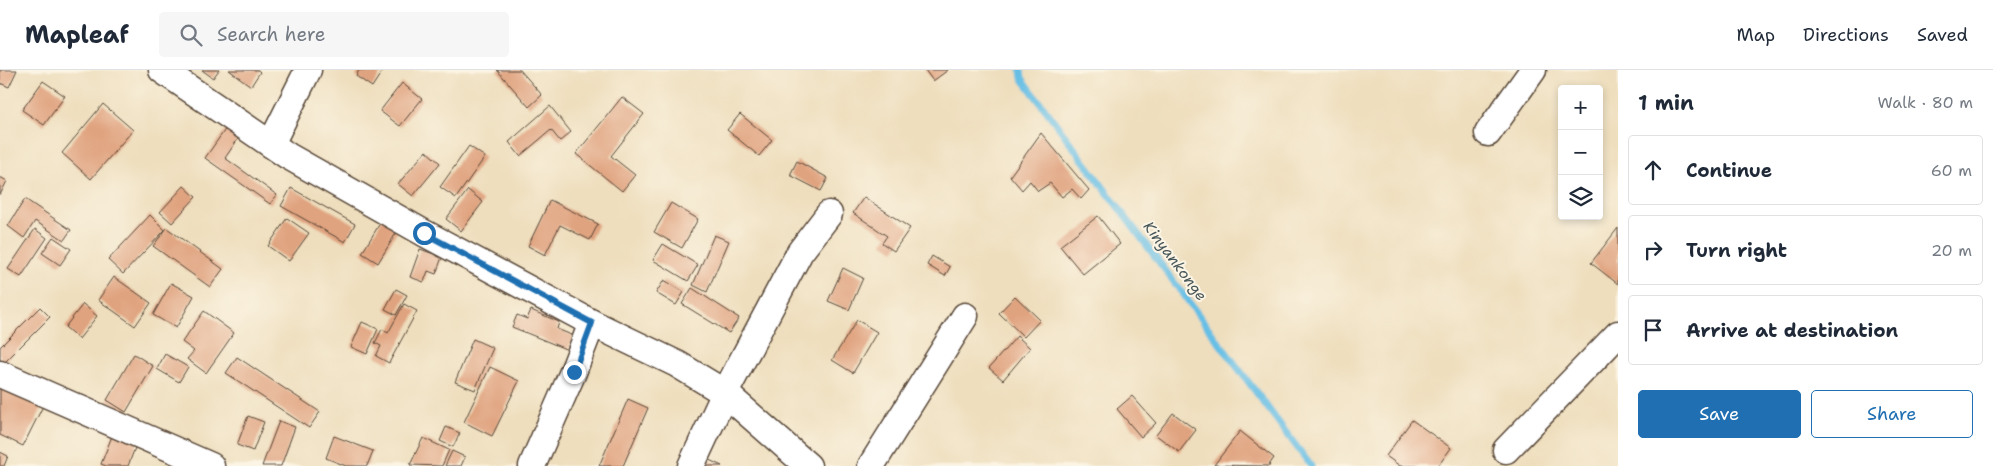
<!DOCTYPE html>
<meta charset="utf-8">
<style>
body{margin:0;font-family:"Shantell Sans",sans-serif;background:#f6f6f7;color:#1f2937}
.controls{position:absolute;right:15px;top:15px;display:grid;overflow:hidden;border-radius:5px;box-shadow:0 2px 8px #0003}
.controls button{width:45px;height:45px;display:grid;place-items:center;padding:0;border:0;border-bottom:1px solid #e0e1e3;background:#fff;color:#1f2937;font:25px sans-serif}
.stop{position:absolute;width:15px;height:15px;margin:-11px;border:4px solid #1f6fb2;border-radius:50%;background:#fff}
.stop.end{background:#1f6fb2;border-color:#fff;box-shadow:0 1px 5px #0008}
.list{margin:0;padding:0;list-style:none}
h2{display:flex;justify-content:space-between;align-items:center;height:65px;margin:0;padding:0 20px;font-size:21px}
h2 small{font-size:16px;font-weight:400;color:#747a83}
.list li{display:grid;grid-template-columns:32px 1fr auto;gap:15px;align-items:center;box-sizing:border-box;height:70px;margin:0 10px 10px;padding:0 10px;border:1px solid #e0e1e3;border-radius:5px}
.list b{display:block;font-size:19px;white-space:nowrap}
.list em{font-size:16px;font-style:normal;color:#747a83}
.actions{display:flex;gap:10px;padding:15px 20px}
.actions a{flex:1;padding:11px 0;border:1px solid #1f6fb2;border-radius:5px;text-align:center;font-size:18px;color:#1f6fb2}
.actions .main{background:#1f6fb2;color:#fff}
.icon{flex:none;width:28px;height:28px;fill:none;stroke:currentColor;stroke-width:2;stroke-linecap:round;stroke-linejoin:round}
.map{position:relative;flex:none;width:1618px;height:396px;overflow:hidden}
header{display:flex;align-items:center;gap:30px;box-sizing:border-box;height:70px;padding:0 25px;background:#fff;border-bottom:1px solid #e0e1e3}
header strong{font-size:24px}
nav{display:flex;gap:28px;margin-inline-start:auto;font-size:18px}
.search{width:350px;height:45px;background:#f6f6f7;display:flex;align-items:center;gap:12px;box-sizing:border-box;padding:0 18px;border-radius:5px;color:#747a83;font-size:19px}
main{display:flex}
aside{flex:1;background:#fff}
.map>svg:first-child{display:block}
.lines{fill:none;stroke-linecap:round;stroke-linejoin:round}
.stream{stroke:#68bfe5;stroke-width:7}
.building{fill:#e0a37f}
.minor-casing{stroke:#564536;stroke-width:29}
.minor{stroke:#fff;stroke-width:26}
.route{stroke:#1f6fb2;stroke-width:6}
.labels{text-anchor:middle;stroke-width:4;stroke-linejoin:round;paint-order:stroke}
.water-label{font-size:15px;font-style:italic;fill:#48575a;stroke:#fcf5e5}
</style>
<header>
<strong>Mapleaf</strong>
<div class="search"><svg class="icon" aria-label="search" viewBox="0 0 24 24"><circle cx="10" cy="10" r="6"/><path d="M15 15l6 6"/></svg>Search here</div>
<nav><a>Map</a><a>Directions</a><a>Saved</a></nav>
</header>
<main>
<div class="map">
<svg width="1618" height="396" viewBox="0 0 1618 396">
<rect width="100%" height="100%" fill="#fcf5e5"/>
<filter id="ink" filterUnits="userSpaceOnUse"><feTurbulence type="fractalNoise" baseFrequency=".02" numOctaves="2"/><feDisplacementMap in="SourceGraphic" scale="10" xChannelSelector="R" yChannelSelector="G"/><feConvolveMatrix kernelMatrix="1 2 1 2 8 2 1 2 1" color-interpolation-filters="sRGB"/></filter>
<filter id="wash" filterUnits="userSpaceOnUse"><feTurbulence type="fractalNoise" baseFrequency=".0096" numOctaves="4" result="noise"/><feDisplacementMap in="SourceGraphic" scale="20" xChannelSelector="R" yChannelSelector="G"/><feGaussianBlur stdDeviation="1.12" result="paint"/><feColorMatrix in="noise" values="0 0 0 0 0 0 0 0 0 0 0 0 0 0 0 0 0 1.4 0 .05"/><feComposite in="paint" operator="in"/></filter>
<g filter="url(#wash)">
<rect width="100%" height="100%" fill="#eedebd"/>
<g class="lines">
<polyline class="stream" points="1021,0 1022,8 1311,396"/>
</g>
<g id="blocks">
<g class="building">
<polygon points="0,0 17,0 9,17 0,13"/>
<polygon points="202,0 219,0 213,8"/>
<polygon points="229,0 258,0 260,2 251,16"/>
<polygon points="359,0 383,0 372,17 356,6"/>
<polygon points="497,0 520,0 542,25 529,37"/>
<polygon points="925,0 948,0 933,11"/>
<polygon points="43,11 65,26 44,55 22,40"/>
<polygon points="402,13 422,29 400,56 380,41"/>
<polygon points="622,27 644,44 611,86 635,105 622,121 576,84"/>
<polygon points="103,34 133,60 91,109 62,83"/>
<polygon points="550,36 571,62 560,71 551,60 520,86 509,72"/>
<polygon points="740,44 772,70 759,86 727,60"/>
<polygon points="229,54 242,63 225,88 277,125 270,134 205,88"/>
<polygon points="1041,63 1089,120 1081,129 1072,119 1062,127 1050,113 1038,121 1030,111 1022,120 1010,106"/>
<polygon points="469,76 485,87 456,128 440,117"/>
<polygon points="426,81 440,93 413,126 398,114"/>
<polygon points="797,91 828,108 821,121 790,105"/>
<polygon points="0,107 7,111 0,125"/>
<polygon points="184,116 196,127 172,153 160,142"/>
<polygon points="291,118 355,154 345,172 281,136"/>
<polygon points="468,120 483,132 461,161 446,149"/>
<polygon points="864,127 910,158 894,181 882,173 887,166 853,143"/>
<polygon points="25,129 71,160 64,170 35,151 24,168 8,156"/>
<polygon points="550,130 598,154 590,170 560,155 545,185 528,176"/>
<polygon points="671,133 698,149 682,178 654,162"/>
<polygon points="150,145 165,160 123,204 108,190"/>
<polygon points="385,145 401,155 378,193 362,183"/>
<polygon points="1098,146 1120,174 1083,204 1060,176"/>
<polygon points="287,148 309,163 289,191 268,176"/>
<polygon points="167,158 223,199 210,217 153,176"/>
<polygon points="1618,158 1618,214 1591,193"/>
<polygon points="35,159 47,168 21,207 8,199"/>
<polygon points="714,165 729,171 707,222 693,215"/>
<polygon points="53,167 71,179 60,195 42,183"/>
<polygon points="663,174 698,195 688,211 653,190"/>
<polygon points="420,179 442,187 436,204 428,201 424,212 410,207"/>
<polygon points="932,186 950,197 945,206 927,195"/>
<polygon points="843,198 863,208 849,240 828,231"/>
<polygon points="114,207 151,233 135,256 98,230"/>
<polygon points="664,210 684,222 676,235 656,223"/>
<polygon points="171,213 194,226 176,258 153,245"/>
<polygon points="692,218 739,248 729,263 682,234"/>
<polygon points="396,219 407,225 396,245 385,239"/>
<polygon points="1015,226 1040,250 1024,267 999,243"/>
<polygon points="83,234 97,246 79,269 65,257"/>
<polygon points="404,234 417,241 389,293 376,286 381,276 375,273 382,259 388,263"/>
<polygon points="40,237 50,247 3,294 0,291 0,277"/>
<polygon points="531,240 559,252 557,259 574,266 568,280 512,257 517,245 527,249"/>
<polygon points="204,241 234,263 206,303 187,289 194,281 182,272"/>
<polygon points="857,250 877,262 853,303 832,290"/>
<polygon points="362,252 378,259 367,284 351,277"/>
<polygon points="1017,266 1030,278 1003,310 989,298"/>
<polygon points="473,269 493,278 475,320 455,312"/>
<polygon points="134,284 153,296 126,342 107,330"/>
<polygon points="165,284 188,297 179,312 157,299"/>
<polygon points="237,287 320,342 309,358 226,303"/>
<polygon points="490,297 519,311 492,366 464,352"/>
<polygon points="0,307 46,330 23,376 0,365"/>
<polygon points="1132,326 1156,353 1141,367 1117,339"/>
<polygon points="628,329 648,338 623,396 599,396"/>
<polygon points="1173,343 1196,360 1179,382 1156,365"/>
<polygon points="248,346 264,352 253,381 237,375"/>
<polygon points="1412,350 1451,378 1438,396 1400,396 1386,386"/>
<polygon points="279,351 295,357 281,396 262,396"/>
<polygon points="446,357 460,363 453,377 440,371"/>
<polygon points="114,361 138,370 128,396 106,396 101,394"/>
<polygon points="1240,361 1274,388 1269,395 1270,396 1214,395"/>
<polygon points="334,366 373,381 367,396 346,396 326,388"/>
<polygon points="423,368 449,380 442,396 410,395"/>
<polygon points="452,381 465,387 461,396 445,396"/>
<polygon points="0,382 8,386 4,396 0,396"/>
<polygon points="707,389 722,396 704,396"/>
</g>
</g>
</g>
<g filter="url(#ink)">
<use href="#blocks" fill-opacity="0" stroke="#564536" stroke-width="1"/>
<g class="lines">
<g class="minor-casing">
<g id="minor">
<polyline points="162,0 288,86 424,163 592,253 677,294 725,323 808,396"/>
<polyline points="1488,63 1533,0"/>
<polyline points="271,74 308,0"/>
<polyline points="0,304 211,396"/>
<polyline points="1506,380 1618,264"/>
<polyline points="532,396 573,302 592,253"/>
<polyline points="691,396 725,323 800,182 829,144"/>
<polyline points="871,396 965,246"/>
</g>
</g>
<use href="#minor" class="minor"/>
</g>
</g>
<g class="lines" filter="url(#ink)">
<polyline class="route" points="424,163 592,253 574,302"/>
</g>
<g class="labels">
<g class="water-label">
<text transform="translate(1175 191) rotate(53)" y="5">Kinyankonge</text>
</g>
</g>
</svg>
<div class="controls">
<button>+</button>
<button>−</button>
<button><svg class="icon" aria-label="layers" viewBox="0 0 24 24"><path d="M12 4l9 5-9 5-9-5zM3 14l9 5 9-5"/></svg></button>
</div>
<div class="stop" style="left:424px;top:163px"></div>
<div class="stop end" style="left:574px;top:302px"></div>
</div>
<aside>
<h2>1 min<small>Walk · 80 m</small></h2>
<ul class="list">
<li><svg class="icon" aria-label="ahead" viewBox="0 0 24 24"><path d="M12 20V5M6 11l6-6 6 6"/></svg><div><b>Continue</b></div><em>60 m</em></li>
<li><svg class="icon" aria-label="right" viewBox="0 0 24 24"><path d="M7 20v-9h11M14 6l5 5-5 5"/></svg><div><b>Turn right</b></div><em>20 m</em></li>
<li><svg class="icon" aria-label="arrive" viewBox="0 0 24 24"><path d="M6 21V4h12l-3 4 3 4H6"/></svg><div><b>Arrive at destination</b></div></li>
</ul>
<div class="actions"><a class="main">Save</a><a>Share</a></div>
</aside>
</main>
